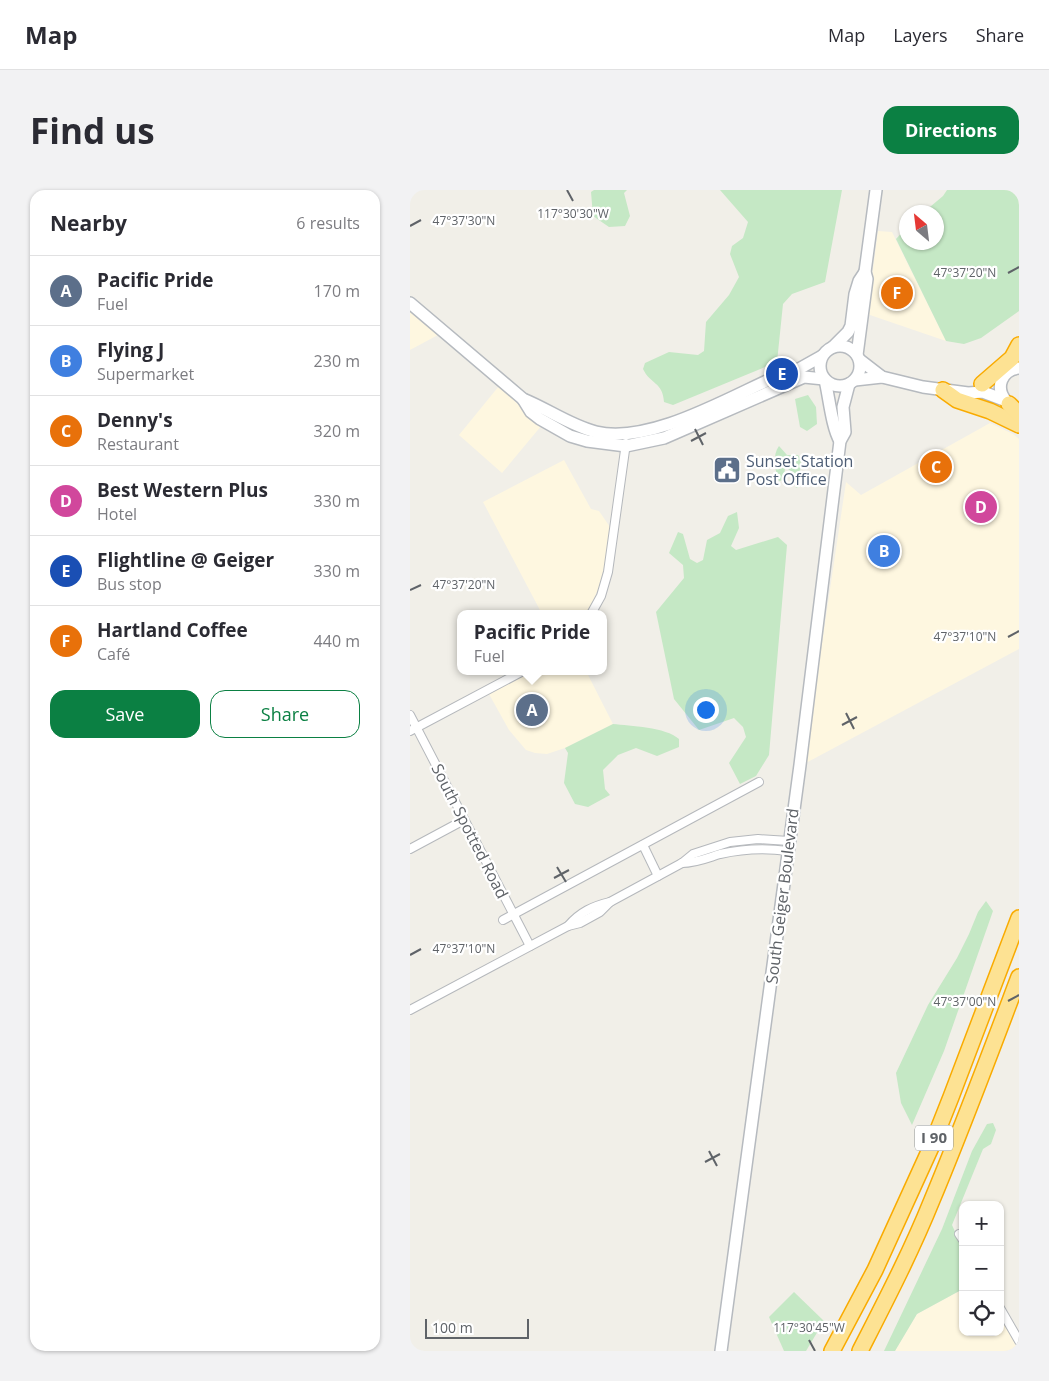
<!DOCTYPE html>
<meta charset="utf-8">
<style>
body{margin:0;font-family:"Open Sans",sans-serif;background:#f2f2f3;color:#2b2b33}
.controls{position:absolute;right:15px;bottom:15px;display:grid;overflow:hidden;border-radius:10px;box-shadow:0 1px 4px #0004}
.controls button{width:45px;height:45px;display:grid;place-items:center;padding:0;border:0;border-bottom:1px solid #e1e1e2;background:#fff;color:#2b2b33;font:25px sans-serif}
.compass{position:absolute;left:489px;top:15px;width:45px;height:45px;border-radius:50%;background:#fff;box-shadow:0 1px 4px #0004;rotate:332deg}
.scale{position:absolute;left:15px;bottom:12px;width:104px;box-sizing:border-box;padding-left:5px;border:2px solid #5f6368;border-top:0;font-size:14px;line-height:18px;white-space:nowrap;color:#5f6368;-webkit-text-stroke:4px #fff;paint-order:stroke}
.you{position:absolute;left:295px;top:519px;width:18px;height:18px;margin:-12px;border:4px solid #fff;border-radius:50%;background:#1a73e8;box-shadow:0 0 0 8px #1a73e833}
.badge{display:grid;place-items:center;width:32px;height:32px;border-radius:50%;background:#0b8043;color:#fff;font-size:16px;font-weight:700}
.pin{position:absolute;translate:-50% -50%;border:2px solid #fff;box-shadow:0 1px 5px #0006}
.popup{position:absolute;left:47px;top:420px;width:150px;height:65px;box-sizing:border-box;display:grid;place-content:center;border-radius:10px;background:#fff;filter:drop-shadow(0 1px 4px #0005);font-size:16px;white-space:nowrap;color:#7c7c81}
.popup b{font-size:19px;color:#2b2b33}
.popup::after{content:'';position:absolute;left:50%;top:100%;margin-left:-10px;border:10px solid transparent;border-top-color:#fff}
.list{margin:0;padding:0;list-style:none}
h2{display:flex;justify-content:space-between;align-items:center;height:65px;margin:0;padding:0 20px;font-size:21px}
h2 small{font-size:16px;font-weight:400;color:#7c7c81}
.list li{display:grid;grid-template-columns:32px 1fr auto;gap:15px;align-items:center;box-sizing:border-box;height:70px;padding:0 20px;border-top:1px solid #e1e1e2}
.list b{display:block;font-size:19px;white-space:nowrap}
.list p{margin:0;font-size:16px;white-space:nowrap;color:#7c7c81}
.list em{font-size:16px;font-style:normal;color:#7c7c81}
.actions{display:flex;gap:10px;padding:15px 20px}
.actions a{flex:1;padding:11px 0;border:1px solid #0b8043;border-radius:15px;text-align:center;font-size:18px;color:#0b8043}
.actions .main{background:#0b8043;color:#fff}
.icon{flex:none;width:28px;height:28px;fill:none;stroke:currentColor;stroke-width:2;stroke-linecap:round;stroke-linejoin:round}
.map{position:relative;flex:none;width:609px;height:1161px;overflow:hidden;border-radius:15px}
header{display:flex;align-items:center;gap:30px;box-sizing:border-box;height:70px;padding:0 25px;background:#fff;border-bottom:1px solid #e1e1e2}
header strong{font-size:24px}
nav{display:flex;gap:28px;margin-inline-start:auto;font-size:18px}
.intro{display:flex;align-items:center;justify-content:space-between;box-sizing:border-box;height:120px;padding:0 30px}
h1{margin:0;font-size:35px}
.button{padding:12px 22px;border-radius:15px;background:#0b8043;color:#fff;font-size:18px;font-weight:700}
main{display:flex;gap:30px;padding:0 30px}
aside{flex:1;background:#fff;border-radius:15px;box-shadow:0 1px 4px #0004}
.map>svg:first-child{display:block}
.commercial{fill:#fef7e0}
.green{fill:#c5e8c5}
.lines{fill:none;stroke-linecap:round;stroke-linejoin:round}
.street-casing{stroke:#b5b8bc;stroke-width:10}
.secondary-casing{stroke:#b6babf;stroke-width:14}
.highway-casing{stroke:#f9ab00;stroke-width:18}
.street{stroke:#fff;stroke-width:8}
.secondary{stroke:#fff;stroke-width:11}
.highway{stroke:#fde293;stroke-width:15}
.ticks{fill:none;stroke:#5f6368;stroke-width:2}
.labels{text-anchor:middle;stroke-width:4.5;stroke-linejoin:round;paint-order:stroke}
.shield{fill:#fff;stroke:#8f9295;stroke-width:1}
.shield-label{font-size:15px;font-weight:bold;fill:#5f6368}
.service-label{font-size:16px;fill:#4e5e75;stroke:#fff;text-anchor:start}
.street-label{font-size:16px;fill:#5f6368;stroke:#fff}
.ticks-label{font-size:12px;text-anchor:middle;fill:#5f6368;stroke:#fff;stroke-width:4.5;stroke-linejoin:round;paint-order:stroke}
</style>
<header>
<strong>Map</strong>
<nav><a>Map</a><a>Layers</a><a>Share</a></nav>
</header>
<div class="intro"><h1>Find us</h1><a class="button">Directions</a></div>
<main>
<aside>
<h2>Nearby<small>6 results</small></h2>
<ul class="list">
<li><span class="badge" style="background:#5c6f8a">A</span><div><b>Pacific Pride</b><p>Fuel</p></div><em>170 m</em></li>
<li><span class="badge" style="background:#3f7fe0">B</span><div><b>Flying J</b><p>Supermarket</p></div><em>230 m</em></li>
<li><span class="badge" style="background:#e8710a">C</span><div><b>Denny's</b><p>Restaurant</p></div><em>320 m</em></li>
<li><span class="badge" style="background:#d1479c">D</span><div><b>Best Western Plus</b><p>Hotel</p></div><em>330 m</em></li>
<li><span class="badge" style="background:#1a4fb4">E</span><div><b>Flightline @ Geiger</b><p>Bus stop</p></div><em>330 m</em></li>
<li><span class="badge" style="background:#e8710a">F</span><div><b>Hartland Coffee</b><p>Café</p></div><em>440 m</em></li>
</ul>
<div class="actions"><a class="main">Save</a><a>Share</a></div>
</aside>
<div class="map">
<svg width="609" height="1161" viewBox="0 0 609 1161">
<rect width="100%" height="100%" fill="#f1efe8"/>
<g class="commercial">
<polygon points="468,41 482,42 536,151 457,124"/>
<polygon points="0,122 28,145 0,160"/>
<polygon points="89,196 119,225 132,235 92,283 49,245"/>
<polygon points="580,233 603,244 609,249 609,459 394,574 436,292 451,305"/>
<polygon points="154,270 181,319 189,321 200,337 195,373 189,397 177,424 132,424 73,312"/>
<polygon points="124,481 176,481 203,534 155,558 137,564 125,563 116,560 99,540 79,504"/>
<polygon points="553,1099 553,1142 590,1142 590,1126 609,1161 485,1161 507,1124"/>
</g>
<g class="green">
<polygon points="184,0 217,0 214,3 220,26 215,36 199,37 183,26 181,2"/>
<path d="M 310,0 L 432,0 L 415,92 L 382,104 L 373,114 L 367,172 L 263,215 L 254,212 C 253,192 240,194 233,179 L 235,173 L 259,162 L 288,165 L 294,161 L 296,132 L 319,105 L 329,87 L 320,64 L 322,56 L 333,48 L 338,32 Z"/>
<polygon points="537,0 609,0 609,121 571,148 554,154 536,151 486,49 496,38 497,52 526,52 526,22 514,22 533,6"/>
<polygon points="398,205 406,217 407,234 397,241 390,237 385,209"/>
<path d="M 369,256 L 377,265 L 388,265 L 391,269 L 389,297 L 386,298 L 381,281 L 375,277 L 374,290 L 369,291 C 365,281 362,265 369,256 Z"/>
<polygon points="327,322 329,338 321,356 326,360 368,347 377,355 359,565 346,586 330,594 319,573 336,547 333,537 324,528 289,540 264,509 246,422 274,388 273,375 259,363 268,342 273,344 280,369 287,373 293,370 297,350 310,343 318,326"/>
<path d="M 203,534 C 220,536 256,537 269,549 L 269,557 L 247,566 L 226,558 L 208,565 L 193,580 L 195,599 L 200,605 L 178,617 L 165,614 L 154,593 L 158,563 L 155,558 Z"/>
<polygon points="576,711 583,721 534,861 502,935 491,913 486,883 518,815 547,768 559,744 568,722"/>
<polygon points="583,933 586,940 581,954 573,959 542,1035 553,1059 553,1099 507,1124 485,1161 474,1161 532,1039 562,961 577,934"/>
<polygon points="384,1102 414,1131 396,1161 374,1161 359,1127"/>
</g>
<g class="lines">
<g class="street-casing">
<g id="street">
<polyline points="181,424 191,406 198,382 216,253"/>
<polyline points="0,525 120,756"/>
<polyline points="0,541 113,481"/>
<polyline points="233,655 248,686"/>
<polyline points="0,659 54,630"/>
<path d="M 272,673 C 286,673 297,668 310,664 C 332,659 356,658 378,661"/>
<polyline points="93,730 349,592"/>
<path d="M 158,736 C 170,722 183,716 200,712"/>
<polyline points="0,820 158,736 170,733 190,722 200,712 272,673 283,664 320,652 348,649 379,651"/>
<polyline points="549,1044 553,1050"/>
<polyline points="590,1118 609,1151"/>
</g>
</g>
<g class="secondary-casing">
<g id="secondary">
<path d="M 0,113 L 113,209 C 138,219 159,235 186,242 C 241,255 321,206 372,184 L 387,180 L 412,166"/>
<circle cx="430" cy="176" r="20"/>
<polyline points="423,157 438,142 441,136 445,104 449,91 455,82"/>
<polyline points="447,165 457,89 455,82 466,0"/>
<polyline points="450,170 472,187 513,197 558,203 573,202 594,210"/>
<path d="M 415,190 C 419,207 422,238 430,251"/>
<polyline points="445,190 472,187"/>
<polyline points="113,209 121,222 130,229 160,246 177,251 216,256 254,248 394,187 414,189"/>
<path d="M 596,211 C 585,198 591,180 609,178"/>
<polyline points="311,1161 390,575 430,251 435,242 433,217 439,194"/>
</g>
</g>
<g class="highway-casing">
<g id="highway">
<polyline points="572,194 602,168 609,155"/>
<polyline points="533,200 547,210 580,221 609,235"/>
<polyline points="599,214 609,224"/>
<polyline points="422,1161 465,1080 522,955 541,907 609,728"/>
<path d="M 450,1161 C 475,1112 501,1062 522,1010 C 553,936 581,861 609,787"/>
</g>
</g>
<use href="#street" class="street"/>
<use href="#secondary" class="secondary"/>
<use href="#highway" class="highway"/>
</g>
<path class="ticks" d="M 157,0 L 163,11M 0,36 L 11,30M 598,83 L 609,77M 285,239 L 293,255M 281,251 L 296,243M 0,400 L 11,395M 598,447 L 609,441M 436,523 L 444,539M 432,535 L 447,527M 147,677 L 156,692M 144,688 L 159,680M 0,765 L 11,759M 598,811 L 609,805M 299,961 L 307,976M 295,972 L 310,964M 399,1150 L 405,1161"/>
<defs>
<g id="civic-square" transform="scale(1.4375)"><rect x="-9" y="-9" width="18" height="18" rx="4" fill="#5c6f8a" stroke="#fff"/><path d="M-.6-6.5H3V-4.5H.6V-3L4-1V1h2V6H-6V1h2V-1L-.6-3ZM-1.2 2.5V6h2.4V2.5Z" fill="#fff"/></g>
</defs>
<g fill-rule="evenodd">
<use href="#civic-square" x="317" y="280"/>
</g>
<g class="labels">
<rect class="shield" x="505" y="935.5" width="38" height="25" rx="4"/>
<g class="shield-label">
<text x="524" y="953">I 90</text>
</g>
<g class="service-label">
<text x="336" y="277">Sunset Station<tspan x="336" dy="18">Post Office</tspan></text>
</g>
<g class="street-label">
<text transform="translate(60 641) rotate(63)" y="6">South Spotted Road</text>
<text transform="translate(372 706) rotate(-83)" y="6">South Geiger Boulevard</text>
</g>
</g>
<g class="ticks-label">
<text x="163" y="28">117°30'30"W</text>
<text x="54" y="35">47°37'30"N</text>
<text x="555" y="87">47°37'20"N</text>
<text x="54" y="399">47°37'20"N</text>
<text x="555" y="451">47°37'10"N</text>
<text x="54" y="763">47°37'10"N</text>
<text x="555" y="816">47°37'00"N</text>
<text x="399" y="1142">117°30'45"W</text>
</g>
</svg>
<div class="controls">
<button>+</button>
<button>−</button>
<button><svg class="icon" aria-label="locate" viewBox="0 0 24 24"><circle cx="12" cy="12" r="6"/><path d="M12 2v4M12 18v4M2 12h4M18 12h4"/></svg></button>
</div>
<svg class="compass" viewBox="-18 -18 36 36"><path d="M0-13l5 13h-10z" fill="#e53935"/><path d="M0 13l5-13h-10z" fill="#7c7c81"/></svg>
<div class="scale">100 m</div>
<div class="you"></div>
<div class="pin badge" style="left:122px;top:520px;background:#5c6f8a">A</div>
<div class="popup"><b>Pacific Pride</b>Fuel</div>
<div class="pin badge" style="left:474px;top:361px;background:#3f7fe0">B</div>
<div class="pin badge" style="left:526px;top:277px;background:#e8710a">C</div>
<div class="pin badge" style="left:571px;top:317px;background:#d1479c">D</div>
<div class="pin badge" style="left:372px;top:184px;background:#1a4fb4">E</div>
<div class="pin badge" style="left:487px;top:103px;background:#e8710a">F</div>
</div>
</main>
